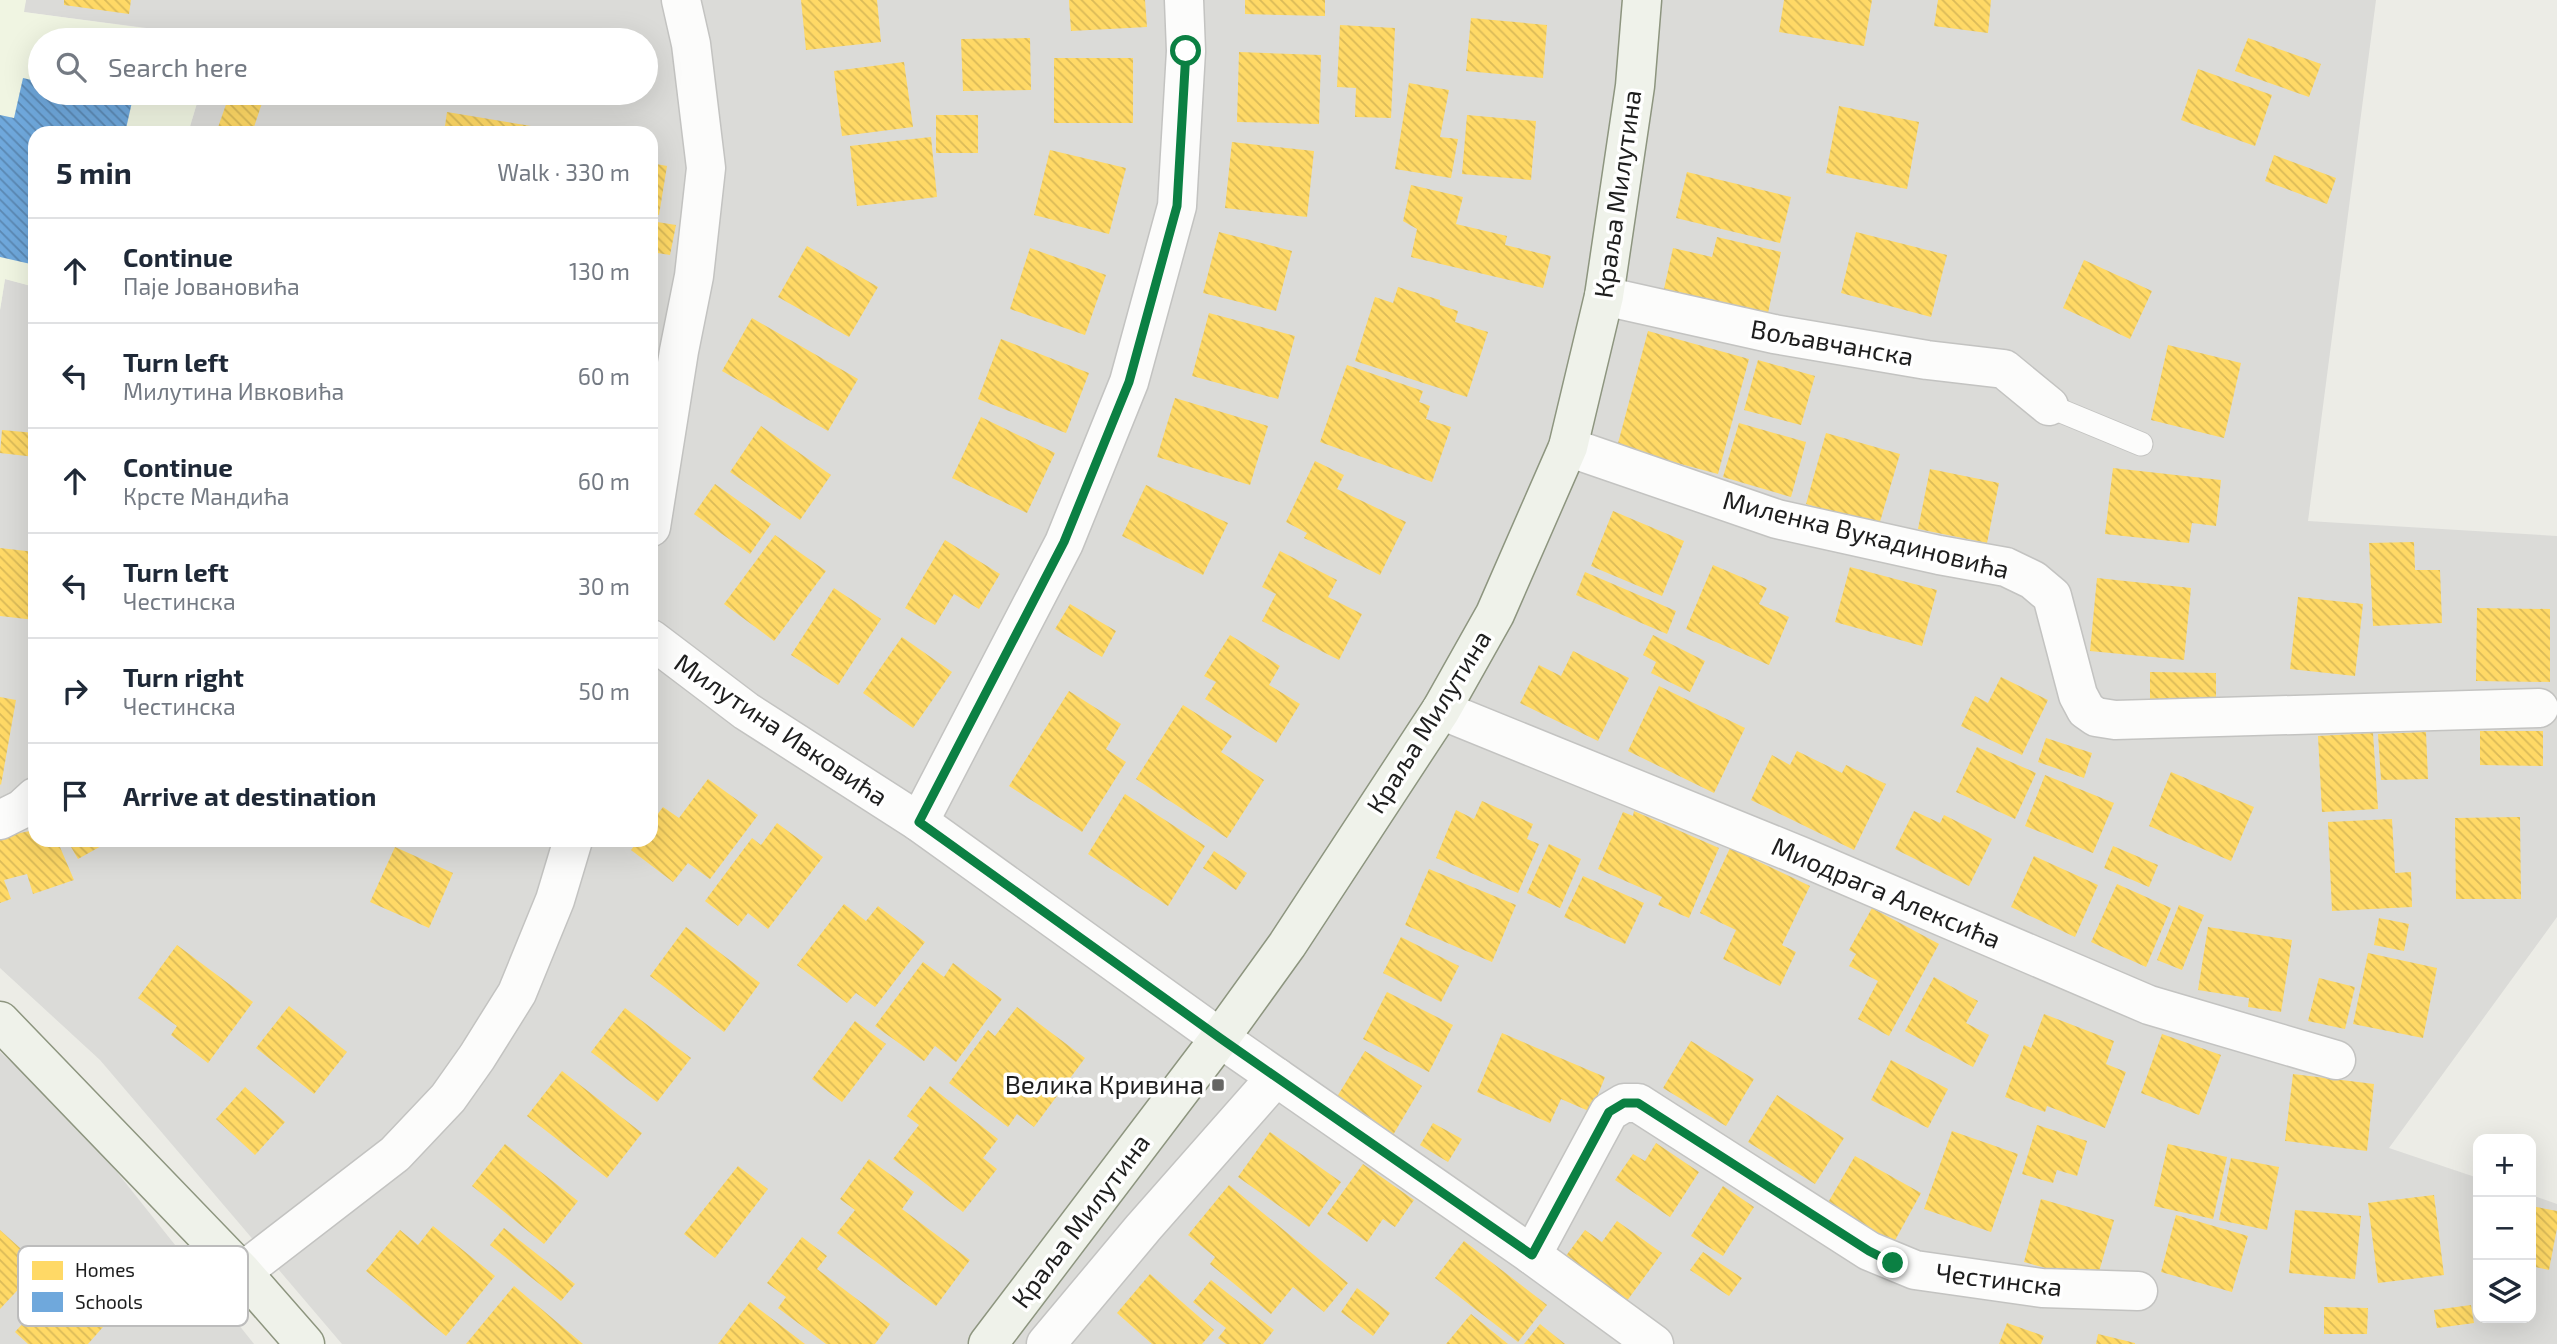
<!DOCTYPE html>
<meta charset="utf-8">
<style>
body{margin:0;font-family:"Exo 2",sans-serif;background:#f6f6f7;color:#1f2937}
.controls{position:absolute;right:21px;bottom:21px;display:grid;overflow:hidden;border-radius:14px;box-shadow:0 7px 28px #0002}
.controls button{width:63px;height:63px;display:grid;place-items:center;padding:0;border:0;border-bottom:2px solid #e0e1e3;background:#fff;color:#1f2937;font:35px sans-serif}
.stop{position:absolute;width:21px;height:21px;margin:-16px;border:5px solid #0b8043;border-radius:50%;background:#fff}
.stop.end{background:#0b8043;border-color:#fff;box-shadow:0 2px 7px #0008}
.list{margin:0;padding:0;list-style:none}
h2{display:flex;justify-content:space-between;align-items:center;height:91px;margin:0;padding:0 28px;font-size:30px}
h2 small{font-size:23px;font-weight:400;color:#747a83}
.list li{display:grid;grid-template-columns:46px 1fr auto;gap:21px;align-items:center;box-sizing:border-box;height:105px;padding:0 28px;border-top:2px solid #e0e1e3}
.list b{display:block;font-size:26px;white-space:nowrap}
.list p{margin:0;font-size:23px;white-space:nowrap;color:#747a83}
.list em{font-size:23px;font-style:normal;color:#747a83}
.icon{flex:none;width:38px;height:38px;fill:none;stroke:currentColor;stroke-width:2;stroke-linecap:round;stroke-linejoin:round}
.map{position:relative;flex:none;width:2557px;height:1344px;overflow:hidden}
.search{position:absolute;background:#fff;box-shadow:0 7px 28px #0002;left:28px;top:28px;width:630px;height:77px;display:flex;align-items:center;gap:18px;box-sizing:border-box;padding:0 24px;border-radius:38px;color:#747a83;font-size:26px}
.panel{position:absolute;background:#fff;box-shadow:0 7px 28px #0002;left:28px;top:126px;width:630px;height:721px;border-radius:21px}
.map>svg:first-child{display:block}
.residential{fill:#dbdbd8}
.education{fill:#f0f5e2}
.homes{fill:url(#homes-back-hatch)}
.schools{fill:url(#schools-back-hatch)}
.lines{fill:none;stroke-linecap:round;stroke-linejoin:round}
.lane-casing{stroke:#c3c3c1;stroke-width:25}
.street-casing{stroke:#c3c3c1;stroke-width:41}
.secondary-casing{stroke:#8d957f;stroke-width:41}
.lane{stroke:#fcfcfb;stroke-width:23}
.street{stroke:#fcfcfb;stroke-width:38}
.secondary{stroke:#eff2ea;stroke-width:38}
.route{stroke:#0b8043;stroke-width:9}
.poi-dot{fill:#666664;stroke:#fff;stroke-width:2.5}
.labels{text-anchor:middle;stroke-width:7;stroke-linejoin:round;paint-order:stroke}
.street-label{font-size:26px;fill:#1e1e1e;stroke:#fff}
.poi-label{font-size:26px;fill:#1e1e1e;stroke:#fff;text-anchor:end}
.key{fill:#fff;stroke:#bcbcbc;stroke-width:2}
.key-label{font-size:19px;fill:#1e1e1e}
</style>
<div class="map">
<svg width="2557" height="1344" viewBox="0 0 2557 1344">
<defs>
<pattern id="homes-back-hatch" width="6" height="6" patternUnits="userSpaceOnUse" patternTransform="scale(1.75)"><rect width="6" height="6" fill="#ffd966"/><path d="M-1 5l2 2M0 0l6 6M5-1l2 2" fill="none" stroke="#daba58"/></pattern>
<pattern id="schools-back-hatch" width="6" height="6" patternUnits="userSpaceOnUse" patternTransform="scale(1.75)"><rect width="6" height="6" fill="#6fa8dc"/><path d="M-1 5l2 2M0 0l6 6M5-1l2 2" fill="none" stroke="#5b88b2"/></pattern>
</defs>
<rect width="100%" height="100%" fill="#ecece6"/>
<g class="residential">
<polygon points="26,0 2376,0 2308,521 2557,536 2557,917 2389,1148 2478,1178 2478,1318 2531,1318 2531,1195 2557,1204 2557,1344 342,1344 100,1060 0,968 0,310 5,279 35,287 35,840 651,840 651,133 188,133 200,93 646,93 646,40 216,40 216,37 23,12"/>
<polygon points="0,1052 77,1122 254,1344 0,1344"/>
</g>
<polygon class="education" points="0,0 26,0 24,12 217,38 216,40 40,40 40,93 200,93 188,133 35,133 35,287 5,279 0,310"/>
<g class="homes">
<polygon points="64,0 131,0 129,14 64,5"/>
<polygon points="801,0 877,0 881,42 806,50"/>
<polygon points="1069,0 1145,0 1147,27 1071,31"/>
<polygon points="1245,0 1325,0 1325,16 1245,14"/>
<polygon points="1784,0 1872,0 1864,46 1779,32"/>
<polygon points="1938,0 1991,0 1988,33 1934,26"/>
<polygon points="1471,18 1547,25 1543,78 1466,71"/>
<polygon points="1340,25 1395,28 1391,118 1355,117 1356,88 1337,87"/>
<polygon points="1030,38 1031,90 963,91 961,39"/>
<polygon points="2248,38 2321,64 2309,97 2235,71"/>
<polygon points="1239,52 1321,55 1319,124 1237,122"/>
<rect x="1054" y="58" width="79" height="65"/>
<polygon points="904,62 913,127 842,136 834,71"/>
<polygon points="2198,69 2272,95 2255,146 2181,120"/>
<polygon points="1409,83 1449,90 1440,137 1458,139 1451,178 1395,169"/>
<polygon points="230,93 243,93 263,100 252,133 216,133"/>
<polygon points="1839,106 1919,122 1907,189 1826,173"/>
<polygon points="447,112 531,126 530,133 444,133"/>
<rect x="936" y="115" width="42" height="38"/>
<polygon points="1467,115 1536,121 1531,180 1462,174"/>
<polygon points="931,137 937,197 857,206 850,146"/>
<polygon points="1232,142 1314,151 1307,217 1225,208"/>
<polygon points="1050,150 1126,168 1109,234 1034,215"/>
<polygon points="2274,155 2336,178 2327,204 2265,181"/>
<polygon points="651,163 667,166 659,215 651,213"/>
<polygon points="1687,172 1791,197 1780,243 1676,218"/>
<polygon points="1411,185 1463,197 1456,224 1507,236 1505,245 1551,256 1543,288 1411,257 1417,229 1403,221"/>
<polygon points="651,221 676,225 670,255 651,252"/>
<polygon points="1219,232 1292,251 1276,311 1203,293"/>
<polygon points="1856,232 1947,255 1931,317 1841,293"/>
<polygon points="1717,237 1781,252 1768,313 1664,289 1673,248 1712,257"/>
<polygon points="807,246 878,287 849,337 778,297"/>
<polygon points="1030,248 1106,275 1085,335 1010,309"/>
<polygon points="2084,260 2152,291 2130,339 2063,308"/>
<polygon points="1398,287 1440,300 1440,305 1458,311 1455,322 1488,332 1467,397 1355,361 1375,297 1393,303"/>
<polygon points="1209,313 1295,336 1278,399 1192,376"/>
<polygon points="752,318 858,379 828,431 722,371"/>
<polygon points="1648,331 1749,359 1718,474 1617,447"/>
<polygon points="1001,339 1089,373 1066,433 978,399"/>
<polygon points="2168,345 2241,363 2224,438 2151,420"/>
<polygon points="1758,360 1815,376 1801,425 1744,410"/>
<polygon points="1347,365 1423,391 1419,402 1430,406 1426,419 1451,427 1432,482 1320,442"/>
<polygon points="1175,398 1268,426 1250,485 1157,457"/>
<polygon points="981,417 1055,453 1027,513 952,478"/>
<polygon points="1739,423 1806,442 1791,497 1723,477"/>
<polygon points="761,426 831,475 800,520 730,472"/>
<polygon points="2,430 35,433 35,457 0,453"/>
<polygon points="1826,433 1900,454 1879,525 1806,504"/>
<polygon points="1315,461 1344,475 1337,489 1406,522 1380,575 1304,538 1307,533 1286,522"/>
<polygon points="2113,468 2221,480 2216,526 2192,523 2189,543 2105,534"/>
<polygon points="1930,469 1999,483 1987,543 1918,529"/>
<polygon points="715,484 771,524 750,554 694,514"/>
<polygon points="1146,485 1228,523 1203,575 1122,536"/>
<polygon points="1613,511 1684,541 1662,596 1591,566"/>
<polygon points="775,535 826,571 774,641 724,604"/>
<polygon points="945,540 1000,574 979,609 954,594 935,625 905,608"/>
<polygon points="2414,542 2415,570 2440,570 2442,623 2373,626 2369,543"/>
<polygon points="0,548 35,552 35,620 0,616"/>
<polygon points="1280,551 1337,580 1328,597 1362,614 1339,660 1262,621 1276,594 1262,587"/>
<polygon points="1713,565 1767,588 1759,604 1789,617 1769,665 1686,629"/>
<polygon points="1850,567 1937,590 1922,646 1835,622"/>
<polygon points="1585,572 1676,611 1667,634 1576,595"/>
<polygon points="2097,578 2191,588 2184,660 2090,651"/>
<polygon points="834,588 881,619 838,685 791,655"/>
<polygon points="2298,597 2363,604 2355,676 2290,669"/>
<polygon points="1070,604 1116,631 1102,657 1055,629"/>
<polygon points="2477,608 2550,609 2550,682 2476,681"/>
<polygon points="1230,635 1280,666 1269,685 1300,704 1276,743 1205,699 1216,682 1204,676"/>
<polygon points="1653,635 1705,661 1690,692 1651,673 1656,662 1643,655"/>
<polygon points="902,637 952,672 913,728 863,693"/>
<polygon points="1573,651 1629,678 1598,741 1520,703 1539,665 1561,676"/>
<polygon points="2150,672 2216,673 2216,701 2150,700"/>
<polygon points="2001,677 2048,700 2022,755 1961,726 1975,696 1988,703"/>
<polygon points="1659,686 1745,728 1714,793 1628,751"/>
<polygon points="1069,691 1121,724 1106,749 1126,762 1082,832 1009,786"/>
<polygon points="0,697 16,700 1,785 0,784"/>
<polygon points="1183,705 1232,736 1221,752 1264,780 1227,838 1136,779"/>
<polygon points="2480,731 2543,731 2543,766 2480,765"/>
<polygon points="2426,732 2428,779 2381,780 2378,734"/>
<polygon points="2373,733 2378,809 2322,812 2318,736"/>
<polygon points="2046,738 2092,753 2084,778 2038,762"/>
<polygon points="1977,747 2036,773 2015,819 1956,792"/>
<polygon points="1797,751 1842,773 1846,765 1886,784 1854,850 1751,800 1772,755 1790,765"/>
<polygon points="2171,772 2254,807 2231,861 2149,826"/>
<polygon points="2045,775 2114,803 2093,853 2025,826"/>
<polygon points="708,779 758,815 710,879 688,863 673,882 631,850 639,840 651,840 651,823 663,807 679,818"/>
<polygon points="1125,794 1205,846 1168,906 1088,854"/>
<polygon points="1482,801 1533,824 1527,839 1539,844 1518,893 1436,858 1456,810 1474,819"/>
<polygon points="1634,811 1719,848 1689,918 1658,905 1662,897 1598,869 1623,812 1633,816"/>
<polygon points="1914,811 1940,823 1944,815 1992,839 1969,886 1895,849"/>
<polygon points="2520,817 2521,899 2456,899 2455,818"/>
<polygon points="2392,819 2395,873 2411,872 2412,907 2332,911 2328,822"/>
<polygon points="777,823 823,857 768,929 748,913 738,926 705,901 752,838 761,845"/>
<polygon points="35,830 35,840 57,840 74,880 33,894 27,874 4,880 11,899 0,903 0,837"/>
<polygon points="67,840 112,840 78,859"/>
<polygon points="1549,844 1581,859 1560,908 1527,893"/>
<polygon points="2113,846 2158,865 2149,887 2104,868"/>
<polygon points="395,847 453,873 429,928 370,902"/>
<polygon points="1730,848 1810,886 1782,945 1796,952 1780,986 1723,959 1736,930 1700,913"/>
<polygon points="1214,851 1247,873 1236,890 1203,868"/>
<polygon points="2034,856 2098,885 2075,937 2011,907"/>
<polygon points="1429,869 1516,905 1492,962 1405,925"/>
<polygon points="1583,876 1644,903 1625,944 1564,917"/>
<polygon points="2117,884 2171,908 2146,967 2091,942"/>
<polygon points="844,904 866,921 878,906 925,942 875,1007 856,993 847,1003 797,965"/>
<polygon points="2179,905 2204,915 2182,970 2157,960"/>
<polygon points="1872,908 1939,944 1889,1036 1858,1019 1878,981 1849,966 1856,954 1849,950"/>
<polygon points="2379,918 2409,924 2404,951 2374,945"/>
<polygon points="686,927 760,983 724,1032 650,976"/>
<polygon points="2208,927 2292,940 2281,1012 2248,1007 2249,998 2198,990"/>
<polygon points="1401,937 1459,966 1441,1002 1383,973"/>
<polygon points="177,945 253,1002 208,1063 171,1035 177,1026 138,998"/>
<polygon points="2368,953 2437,968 2423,1038 2353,1024"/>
<polygon points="923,962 944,977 953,963 1002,999 956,1062 935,1046 924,1061 875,1026"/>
<polygon points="1934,977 1978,1001 1966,1023 1989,1035 1973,1067 1905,1031"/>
<polygon points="2319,978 2355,987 2345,1029 2308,1021"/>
<polygon points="1387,992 1453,1025 1429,1072 1363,1039"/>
<polygon points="289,1006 347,1052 314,1094 256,1048"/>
<polygon points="1017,1007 1085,1058 1034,1127 1017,1114 1008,1127 949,1083 988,1030 995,1036"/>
<polygon points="625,1008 691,1058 657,1102 591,1052"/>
<polygon points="2044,1014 2114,1041 2106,1064 2126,1072 2105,1128 2047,1106 2045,1112 2005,1097 2024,1045 2031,1048"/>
<polygon points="855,1021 886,1044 842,1102 812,1079"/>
<polygon points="1502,1033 1605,1077 1591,1112 1561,1099 1550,1123 1477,1092"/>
<polygon points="2162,1034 2221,1055 2199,1115 2141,1093"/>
<polygon points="1691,1041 1754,1079 1726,1126 1663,1088"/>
<polygon points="1365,1051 1422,1086 1393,1135 1335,1100"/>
<polygon points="1891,1060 1948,1089 1928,1128 1871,1100"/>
<polygon points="562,1071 642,1133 607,1178 527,1116"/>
<polygon points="2293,1074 2374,1084 2367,1151 2285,1141"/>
<polygon points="930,1086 998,1139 983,1158 997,1169 963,1212 893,1159 919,1125 907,1116"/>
<polygon points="245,1087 285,1122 255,1155 216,1119"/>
<polygon points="1777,1095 1844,1138 1815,1184 1748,1142"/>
<polygon points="1433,1123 1462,1139 1448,1162 1420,1145"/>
<polygon points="2037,1125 2087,1141 2077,1176 2057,1170 2053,1183 2022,1174"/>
<polygon points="1952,1131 2018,1154 1991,1232 1924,1209"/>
<polygon points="1270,1132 1341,1182 1309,1227 1238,1177"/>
<polygon points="1656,1143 1699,1172 1670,1217 1615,1180 1633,1154 1645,1161"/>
<polygon points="505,1144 578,1201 544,1244 472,1186"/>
<polygon points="2168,1144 2227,1157 2213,1219 2154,1206"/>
<polygon points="1855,1156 1921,1193 1893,1244 1826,1206"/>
<polygon points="2231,1158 2279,1167 2267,1230 2219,1220"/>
<polygon points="869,1159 914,1192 902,1209 970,1260 936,1306 837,1233 855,1210 840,1199"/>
<polygon points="1363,1164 1414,1200 1395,1227 1383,1219 1367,1242 1327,1214"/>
<polygon points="738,1166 768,1189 715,1258 684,1234"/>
<polygon points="1229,1185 1348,1283 1324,1312 1293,1287 1271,1314 1210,1264 1215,1257 1188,1235"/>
<polygon points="1723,1186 1754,1207 1723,1256 1691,1236"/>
<polygon points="2434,1195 2444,1275 2378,1283 2368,1203"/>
<polygon points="2041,1199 2114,1220 2096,1282 2024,1262"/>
<polygon points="2531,1206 2557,1211 2557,1228 2549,1270 2531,1266"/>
<polygon points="2295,1210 2361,1216 2355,1279 2289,1273"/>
<polygon points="2176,1215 2248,1236 2232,1292 2161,1272"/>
<polygon points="1617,1221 1662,1253 1621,1309 1560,1264 1585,1230 1602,1242"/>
<polygon points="433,1226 495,1276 446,1336 366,1271 400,1230 418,1245"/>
<polygon points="504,1228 575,1284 561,1301 490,1245"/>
<polygon points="0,1230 40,1266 0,1309"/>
<polygon points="802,1237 827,1256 817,1269 890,1324 875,1344 826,1344 778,1308 786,1297 767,1283"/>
<polygon points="1464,1241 1547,1305 1518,1342 1435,1278"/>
<polygon points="1703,1252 1742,1278 1729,1296 1690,1270"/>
<polygon points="1150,1274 1214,1330 1202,1344 1152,1344 1117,1313"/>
<polygon points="65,1277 110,1319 88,1344 28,1344 15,1332"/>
<polygon points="1211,1280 1274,1330 1263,1344 1226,1344 1218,1338 1226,1328 1193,1302"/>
<polygon points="514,1286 583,1344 466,1344"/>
<polygon points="1357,1288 1390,1313 1373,1336 1341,1312"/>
<polygon points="750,1302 805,1344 718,1344"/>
<polygon points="2471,1305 2474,1323 2437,1328 2434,1310"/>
<polygon points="2324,1307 2368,1308 2367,1334 2324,1334"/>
<polygon points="1471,1314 1508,1344 1446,1344"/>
<polygon points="2007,1323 2044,1336 2041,1344 1999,1344"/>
<polygon points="1540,1324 1565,1344 1524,1344"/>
<polygon points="2098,1334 2135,1343 2135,1344 2096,1344"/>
</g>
<polygon class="schools" points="23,78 40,82 40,93 89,93 132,102 125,133 35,133 35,265 0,257 0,115 14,118"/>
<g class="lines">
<g class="lane-casing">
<polyline id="lane" points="2049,406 2141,444"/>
</g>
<g class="street-casing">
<g id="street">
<polyline points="1604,296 1774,334 1927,360 2004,369 2049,406"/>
<polyline points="1568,447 1777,519 1939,555 2006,567 2033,580 2052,596 2078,695 2086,710 2096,717 2115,720 2539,708"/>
<polyline points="651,527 679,351 694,276 706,168 691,44 681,0"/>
<polyline points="651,639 746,711 919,822 1220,1038 1532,1255 1654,1344"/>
<polyline points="1441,710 1803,857 2149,1005 2336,1060"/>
<polyline points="0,820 22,809 35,797"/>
<polyline points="919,822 1064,543 1129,382 1177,206 1186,51 1184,0"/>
<polyline points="1532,1255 1609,1112 1624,1103 1638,1103 1869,1251 1915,1270 2042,1288 2138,1291"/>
<polyline points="242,1272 395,1154 448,1098 477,1057 517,993 555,900 573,840"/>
<polyline points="1046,1344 1143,1228 1276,1077"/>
</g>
</g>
<g class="secondary-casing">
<g id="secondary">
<polyline points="0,1021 242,1272 305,1344"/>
<polyline points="988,1344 1220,1038 1287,945 1441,710 1495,614 1568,447 1604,296 1635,86 1642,0"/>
</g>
</g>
<use href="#lane" class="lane"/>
<use href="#street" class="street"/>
<use href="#secondary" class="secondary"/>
</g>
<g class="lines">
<polyline class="route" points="1186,51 1177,206 1129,382 1064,542 919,822 1220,1038 1532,1255 1609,1112 1624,1103 1638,1103 1869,1251 1893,1263"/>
</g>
<rect class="poi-dot" x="1211" y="1078" width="14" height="14" rx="3.5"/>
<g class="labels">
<g class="street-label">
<text transform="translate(1618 194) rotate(-82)" y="9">Краља Милутина</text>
<text transform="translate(1832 343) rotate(10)" y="9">Вољавчанска</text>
<text transform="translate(1866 535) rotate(14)" y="9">Миленка Вукадиновића</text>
<text transform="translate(1429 722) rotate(-58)" y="9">Краља Милутина</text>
<text transform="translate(781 730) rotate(34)" y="9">Милутина Ивковића</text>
<text transform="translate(1886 893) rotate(23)" y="9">Миодрага Алексића</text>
<text transform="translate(1081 1221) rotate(-53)" y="9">Краља Милутина</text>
<text transform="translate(1999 1280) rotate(7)" y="9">Честинска</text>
</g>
<g class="poi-label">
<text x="1204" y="1094">Велика Кривина</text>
</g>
</g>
<rect x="18" y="1246" width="230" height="80" rx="10" class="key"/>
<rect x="32" y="1261" width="31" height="19" fill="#ffd966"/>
<rect x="32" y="1292" width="31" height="20" fill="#6fa8dc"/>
<g class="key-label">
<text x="75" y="1277">Homes</text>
<text x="75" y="1309">Schools</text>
</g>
</svg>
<div class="controls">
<button>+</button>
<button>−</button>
<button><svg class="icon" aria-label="layers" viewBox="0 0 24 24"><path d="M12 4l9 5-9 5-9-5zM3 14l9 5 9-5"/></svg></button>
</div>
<div class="stop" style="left:1186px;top:51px"></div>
<div class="stop end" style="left:1893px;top:1263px"></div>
<div class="search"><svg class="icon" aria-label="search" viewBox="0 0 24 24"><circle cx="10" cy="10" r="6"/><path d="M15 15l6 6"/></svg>Search here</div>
<section class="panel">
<h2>5 min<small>Walk · 330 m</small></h2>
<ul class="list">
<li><svg class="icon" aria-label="ahead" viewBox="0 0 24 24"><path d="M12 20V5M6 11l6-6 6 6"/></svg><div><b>Continue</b><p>Паје Јовановића</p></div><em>130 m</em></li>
<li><svg class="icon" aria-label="left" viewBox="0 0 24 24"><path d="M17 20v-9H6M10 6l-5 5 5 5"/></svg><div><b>Turn left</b><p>Милутина Ивковића</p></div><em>60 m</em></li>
<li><svg class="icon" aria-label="ahead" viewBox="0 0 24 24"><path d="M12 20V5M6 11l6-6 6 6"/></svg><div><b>Continue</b><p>Крсте Мандића</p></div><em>60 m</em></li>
<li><svg class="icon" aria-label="left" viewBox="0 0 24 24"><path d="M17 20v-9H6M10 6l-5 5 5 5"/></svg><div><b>Turn left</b><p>Честинска</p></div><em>30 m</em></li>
<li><svg class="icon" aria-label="right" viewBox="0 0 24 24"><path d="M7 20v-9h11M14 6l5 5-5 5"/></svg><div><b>Turn right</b><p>Честинска</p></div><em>50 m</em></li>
<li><svg class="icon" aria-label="arrive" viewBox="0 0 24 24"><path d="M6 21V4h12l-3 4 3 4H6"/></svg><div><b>Arrive at destination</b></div></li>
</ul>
</section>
</div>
